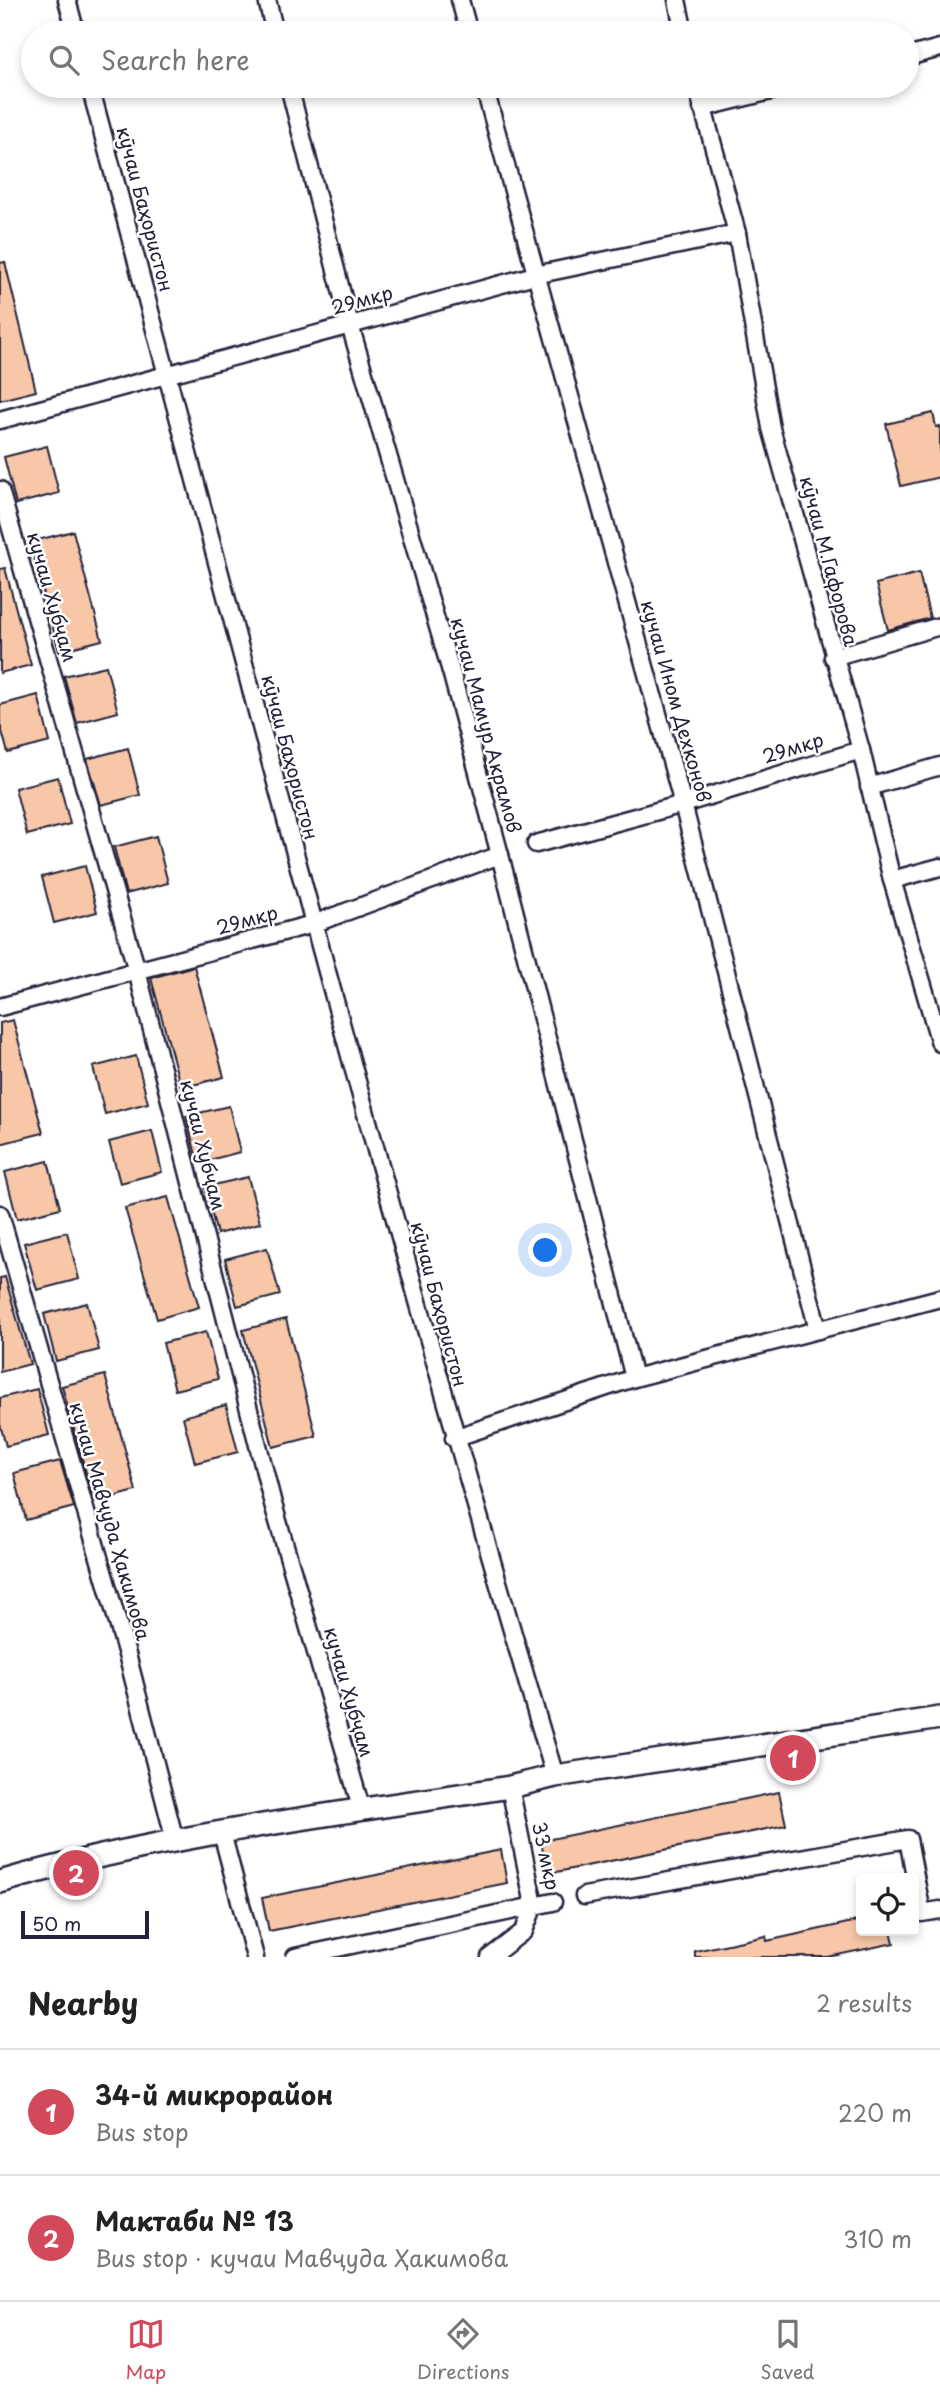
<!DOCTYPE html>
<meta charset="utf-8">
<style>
body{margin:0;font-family:"Playpen Sans",sans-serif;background:#f2f2f2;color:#222}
.controls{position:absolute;right:21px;bottom:21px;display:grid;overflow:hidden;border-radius:7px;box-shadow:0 4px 10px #0003}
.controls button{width:63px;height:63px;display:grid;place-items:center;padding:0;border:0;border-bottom:2px solid #e0e0e0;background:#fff;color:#222;font:35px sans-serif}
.scale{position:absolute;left:21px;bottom:18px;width:128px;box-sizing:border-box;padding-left:7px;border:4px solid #22223b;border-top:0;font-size:19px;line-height:24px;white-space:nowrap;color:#22223b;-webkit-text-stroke:5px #fff;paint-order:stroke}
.you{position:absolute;left:546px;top:1251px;width:24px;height:24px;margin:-18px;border:5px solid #fff;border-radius:50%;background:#1a73e8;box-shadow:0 0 0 10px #1a73e833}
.badge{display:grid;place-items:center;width:46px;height:46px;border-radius:50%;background:#d1495b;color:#fff;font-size:23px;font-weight:700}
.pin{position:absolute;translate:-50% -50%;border:4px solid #fff;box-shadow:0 2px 7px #0006}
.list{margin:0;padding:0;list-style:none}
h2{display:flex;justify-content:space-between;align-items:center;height:91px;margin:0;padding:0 28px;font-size:30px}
h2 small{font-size:23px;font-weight:400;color:#767676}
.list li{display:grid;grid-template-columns:46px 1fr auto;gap:21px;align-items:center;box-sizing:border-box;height:126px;padding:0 28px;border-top:2px solid #e0e0e0}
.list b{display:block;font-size:26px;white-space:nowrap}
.list p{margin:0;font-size:23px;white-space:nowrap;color:#767676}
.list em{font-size:23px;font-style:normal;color:#767676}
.icon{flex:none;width:38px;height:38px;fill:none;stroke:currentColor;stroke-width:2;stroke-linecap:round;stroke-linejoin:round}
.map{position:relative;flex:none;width:940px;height:1957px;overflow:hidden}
.search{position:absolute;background:#fff;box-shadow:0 4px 10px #0003;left:21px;right:21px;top:21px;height:77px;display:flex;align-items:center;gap:18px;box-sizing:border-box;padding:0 24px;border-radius:38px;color:#767676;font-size:26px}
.sheet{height:343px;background:#fff}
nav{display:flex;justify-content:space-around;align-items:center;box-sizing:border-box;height:98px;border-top:2px solid #e0e0e0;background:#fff;font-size:19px;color:#767676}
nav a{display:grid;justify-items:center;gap:4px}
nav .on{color:#d1495b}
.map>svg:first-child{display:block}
.building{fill:#f8c7a8;stroke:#22223b;stroke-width:2}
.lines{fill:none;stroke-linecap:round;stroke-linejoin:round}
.minor-casing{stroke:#22223b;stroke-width:21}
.secondary-casing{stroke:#22223b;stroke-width:26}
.minor{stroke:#fff;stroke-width:16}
.secondary{stroke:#fff;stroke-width:21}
.labels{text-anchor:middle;stroke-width:5;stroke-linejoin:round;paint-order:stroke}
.street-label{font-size:19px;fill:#22223b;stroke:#fff}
</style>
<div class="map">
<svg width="940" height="1957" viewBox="0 0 940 1957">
<rect width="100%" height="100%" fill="#fff"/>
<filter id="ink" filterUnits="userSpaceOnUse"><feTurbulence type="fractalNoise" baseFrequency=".0143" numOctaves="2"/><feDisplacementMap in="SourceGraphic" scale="14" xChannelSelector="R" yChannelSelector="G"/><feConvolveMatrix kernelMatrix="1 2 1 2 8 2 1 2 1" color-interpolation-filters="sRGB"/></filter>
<g filter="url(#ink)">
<g class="building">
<polygon points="5,262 36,391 0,400 0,263"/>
<polygon points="933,413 936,427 940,426 940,477 901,486 886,424"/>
<polygon points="47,446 59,493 16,504 4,457"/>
<polygon points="73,531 102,640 59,651 30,542"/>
<polygon points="5,568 31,665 0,673 0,569"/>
<polygon points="919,573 930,618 888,630 876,584"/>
<polygon points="106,666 118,712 77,723 64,676"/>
<polygon points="38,695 50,742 8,753 0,724 0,705"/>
<polygon points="128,748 140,795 101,805 87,759"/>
<polygon points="58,777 70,824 27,835 15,788"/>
<polygon points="156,836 168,883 126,894 114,847"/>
<polygon points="85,866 97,912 54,923 42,877"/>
<polygon points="194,966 224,1077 181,1088 151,978"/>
<polygon points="13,1020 43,1133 0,1144 0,1023"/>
<polygon points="136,1056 148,1103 105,1114 93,1067"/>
<polygon points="229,1106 240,1152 198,1163 186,1116"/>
<polygon points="152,1131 162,1172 120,1183 109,1142"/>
<polygon points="48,1161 60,1208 17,1219 5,1172"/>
<polygon points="248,1177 260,1223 217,1234 205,1187"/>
<polygon points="168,1197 199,1307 157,1319 125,1208"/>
<polygon points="67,1232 79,1279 37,1290 24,1243"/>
<polygon points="267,1248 280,1295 237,1306 225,1259"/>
<polygon points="5,1277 30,1364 0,1372 0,1278"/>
<polygon points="87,1303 99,1350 56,1361 44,1314"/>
<polygon points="286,1319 316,1436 273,1447 243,1330"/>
<polygon points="206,1332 218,1379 175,1390 163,1343"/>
<polygon points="105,1375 136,1491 94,1502 62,1386"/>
<polygon points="37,1389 49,1435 6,1446 0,1424 0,1398"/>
<polygon points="226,1405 238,1452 195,1463 183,1417"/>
<polygon points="60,1461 74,1507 26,1520 14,1473"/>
<polygon points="779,1792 786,1825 547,1874 541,1841"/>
<polygon points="501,1850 507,1883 269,1931 262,1898"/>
<polygon points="861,1920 861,1931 891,1931 894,1943 828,1957 695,1957 695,1951 766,1936 767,1941"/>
</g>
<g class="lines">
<g class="minor-casing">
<g id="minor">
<polyline points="67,0 76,33"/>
<polyline points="267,0 275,33"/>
<polyline points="460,0 469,33"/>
<polyline points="677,0 684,33"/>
<polyline points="907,57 940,48"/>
<path d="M 90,86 C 241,651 388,1216 555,1776"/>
<polyline points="289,86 350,325 452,675 500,855 634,1378"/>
<polyline points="484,86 683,804 818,1330"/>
<polyline points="697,86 737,233 771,428 861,750 892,880 940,1043"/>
<polyline points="702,108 791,86"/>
<polyline points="0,420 535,275 737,233"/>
<polyline points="0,490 137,971 273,1504 362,1811"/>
<polyline points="833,657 940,626"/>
<polyline points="869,787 940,766"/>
<polyline points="536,844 683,804 861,750"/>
<polyline points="892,880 940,867"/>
<polyline points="0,1007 313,924 500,855"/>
<polyline points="0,1214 128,1658 175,1841"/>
<polyline points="454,1438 634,1378 940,1298"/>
<polyline points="222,1833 255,1957"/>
<polyline points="584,1896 908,1839 922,1913 940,1910"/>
<polyline points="295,1957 553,1902"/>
<polyline points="490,1957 524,1931 534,1905 510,1787"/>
</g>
</g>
<g class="secondary-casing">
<path id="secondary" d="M 0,1882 C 166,1834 339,1814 510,1787 L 555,1776 L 940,1718"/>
</g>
<use href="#minor" class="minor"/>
<use href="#secondary" class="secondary"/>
</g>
</g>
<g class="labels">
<g class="street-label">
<text transform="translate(145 209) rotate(75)" y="7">кӯчаи Баҳористон</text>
<text transform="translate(362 300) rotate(-15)" y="7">29мкр</text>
<text transform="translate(829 561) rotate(75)" y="7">кӯчаи М.Гафорова</text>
<text transform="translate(52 597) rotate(74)" y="7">кучаи Хубҷам</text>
<text transform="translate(676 701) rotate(74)" y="7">кучаи Ином Дехконов</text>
<text transform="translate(486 725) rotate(75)" y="7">кучаи Мамур Акрамов</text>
<text transform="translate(793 748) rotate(-17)" y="7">29мкр</text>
<text transform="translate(290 757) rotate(75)" y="7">кӯчаи Баҳористон</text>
<text transform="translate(247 920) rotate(-15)" y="7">29мкр</text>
<text transform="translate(203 1145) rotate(76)" y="7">кучаи Хубҷам</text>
<text transform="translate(439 1304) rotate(75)" y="7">кӯчаи Баҳористон</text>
<text transform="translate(110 1521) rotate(74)" y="7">кучаи Мавҷуда Ҳакимова</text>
<text transform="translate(349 1692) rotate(74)" y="7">кучаи Хубҷам</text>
<text transform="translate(546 1856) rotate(78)" y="7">33 мкр</text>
</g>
</g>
</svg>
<div class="controls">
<button><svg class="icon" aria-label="locate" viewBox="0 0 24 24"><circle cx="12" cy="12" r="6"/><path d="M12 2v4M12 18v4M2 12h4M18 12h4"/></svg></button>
</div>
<div class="scale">50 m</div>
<div class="you"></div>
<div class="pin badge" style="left:793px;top:1758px">1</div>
<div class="pin badge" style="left:76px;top:1873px">2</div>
<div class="search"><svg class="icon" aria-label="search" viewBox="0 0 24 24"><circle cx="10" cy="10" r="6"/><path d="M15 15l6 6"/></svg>Search here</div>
</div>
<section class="sheet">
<h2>Nearby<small>2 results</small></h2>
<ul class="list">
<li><span class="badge">1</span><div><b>34-й микрорайон</b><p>Bus stop</p></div><em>220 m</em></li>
<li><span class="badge">2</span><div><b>Мактаби № 13</b><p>Bus stop · кучаи Мавҷуда Ҳакимова</p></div><em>310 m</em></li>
</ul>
</section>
<nav>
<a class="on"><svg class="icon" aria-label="map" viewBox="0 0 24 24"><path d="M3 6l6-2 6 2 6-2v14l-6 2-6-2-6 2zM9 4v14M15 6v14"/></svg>Map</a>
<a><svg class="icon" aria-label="directions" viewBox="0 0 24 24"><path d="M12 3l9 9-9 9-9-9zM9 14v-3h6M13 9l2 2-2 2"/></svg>Directions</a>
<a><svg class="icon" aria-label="saved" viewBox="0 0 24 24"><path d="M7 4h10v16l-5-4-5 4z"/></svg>Saved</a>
</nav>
